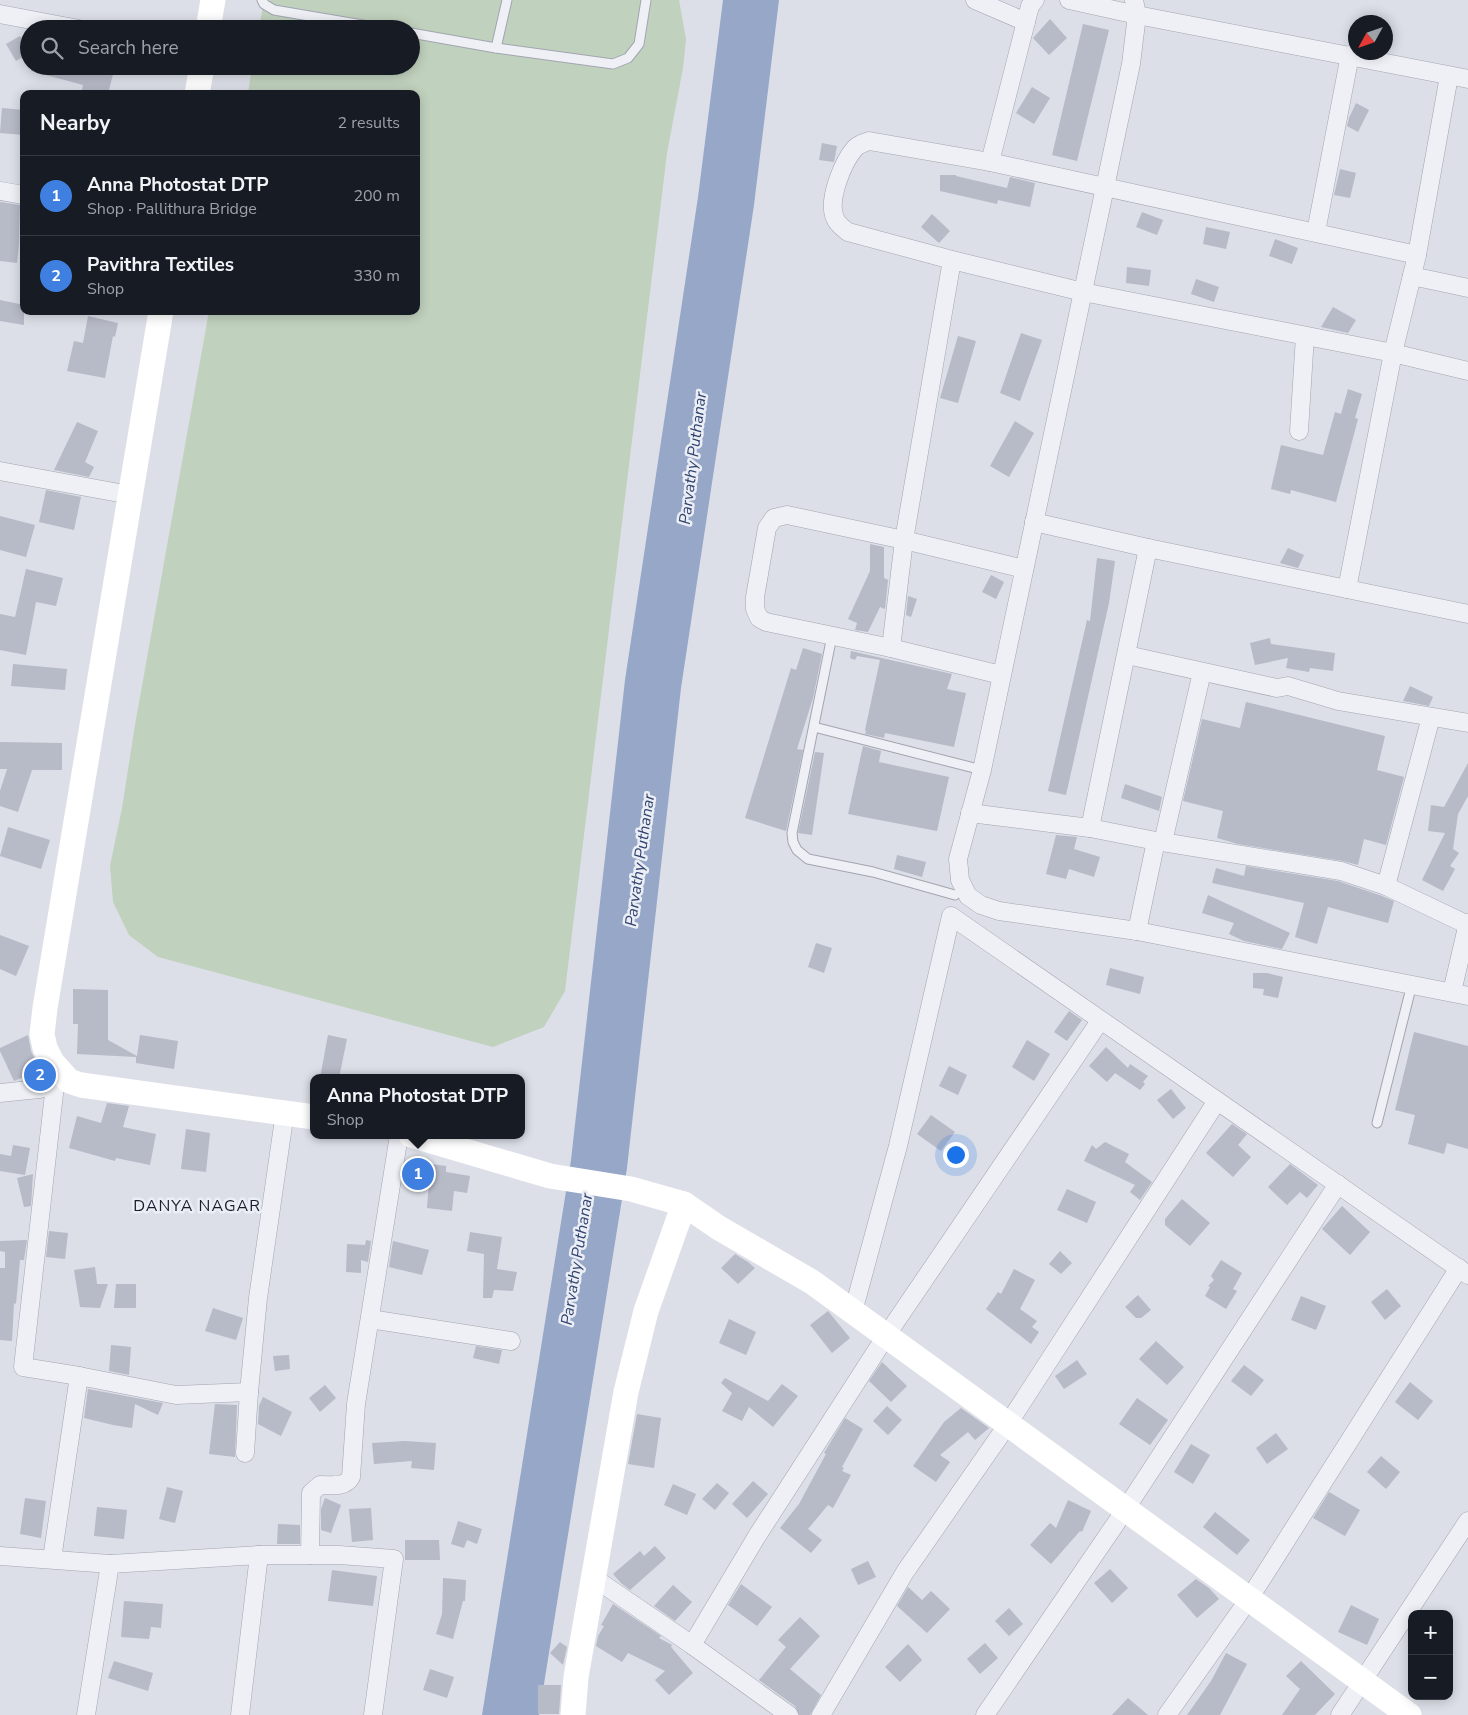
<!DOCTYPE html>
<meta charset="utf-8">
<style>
body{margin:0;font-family:"Nunito Sans",sans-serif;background:#20242c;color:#f1f3f6}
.controls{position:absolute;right:15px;bottom:15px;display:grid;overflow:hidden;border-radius:10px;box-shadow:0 2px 12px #0003}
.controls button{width:45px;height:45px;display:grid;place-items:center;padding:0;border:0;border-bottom:1px solid #363941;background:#171b24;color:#f1f3f6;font:25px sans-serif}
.compass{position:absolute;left:1348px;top:15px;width:45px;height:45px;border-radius:50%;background:#171b24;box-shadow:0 2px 12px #0003;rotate:230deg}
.you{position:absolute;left:955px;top:1154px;width:18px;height:18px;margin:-12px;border:4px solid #fff;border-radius:50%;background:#1a73e8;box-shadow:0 0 0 8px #1a73e833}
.badge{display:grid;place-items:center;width:32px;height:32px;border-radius:50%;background:#7c3aed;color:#fff;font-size:16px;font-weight:700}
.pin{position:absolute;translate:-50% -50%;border:2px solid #fff;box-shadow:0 1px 5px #0006}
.popup{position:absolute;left:310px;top:1074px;width:215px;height:65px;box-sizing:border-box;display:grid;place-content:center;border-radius:10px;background:#171b24;filter:drop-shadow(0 1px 4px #0005);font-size:16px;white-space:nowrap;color:#9ea1a6}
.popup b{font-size:19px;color:#f1f3f6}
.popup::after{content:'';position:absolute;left:50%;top:100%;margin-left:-10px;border:10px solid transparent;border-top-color:#171b24}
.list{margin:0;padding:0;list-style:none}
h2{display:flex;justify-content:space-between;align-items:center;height:65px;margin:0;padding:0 20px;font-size:21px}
h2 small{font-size:16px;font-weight:400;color:#9ea1a6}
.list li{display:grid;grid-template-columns:32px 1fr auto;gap:15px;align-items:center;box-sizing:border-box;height:80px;padding:0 20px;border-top:1px solid #363941}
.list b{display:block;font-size:19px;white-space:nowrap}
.list p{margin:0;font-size:16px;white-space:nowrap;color:#9ea1a6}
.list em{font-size:16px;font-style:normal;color:#9ea1a6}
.icon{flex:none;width:28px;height:28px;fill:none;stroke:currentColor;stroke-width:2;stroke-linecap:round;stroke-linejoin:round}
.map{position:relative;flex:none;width:1468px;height:1715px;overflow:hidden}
.search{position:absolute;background:#171b24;box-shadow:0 2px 12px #0003;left:20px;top:20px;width:400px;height:55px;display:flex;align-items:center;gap:12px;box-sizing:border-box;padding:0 18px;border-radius:28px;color:#9ea1a6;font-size:19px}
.panel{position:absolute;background:#171b24;box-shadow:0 2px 12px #0003;left:20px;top:90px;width:400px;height:225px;border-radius:10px}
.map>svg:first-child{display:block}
.green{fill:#c0d1bd}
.water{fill:#96a7c8}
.building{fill:#b7bac7}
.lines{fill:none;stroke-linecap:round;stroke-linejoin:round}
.lane-casing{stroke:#a2a5b1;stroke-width:11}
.street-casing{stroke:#a2a5b1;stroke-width:19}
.lane{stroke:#eff0f5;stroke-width:9}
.street{stroke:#eff0f5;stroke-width:18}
.secondary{stroke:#fff;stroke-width:25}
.labels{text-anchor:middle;stroke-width:5;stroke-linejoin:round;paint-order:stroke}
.water-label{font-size:16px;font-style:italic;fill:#304471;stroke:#eceef5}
.neighbourhood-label{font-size:16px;letter-spacing:1px;fill:#181d2e;stroke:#eceef5}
</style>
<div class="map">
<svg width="1468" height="1715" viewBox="0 0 1468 1715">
<rect width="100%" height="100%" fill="#dcdfe7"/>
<polygon class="green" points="264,0 679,0 686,39 683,68 667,153 565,991 544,1027 493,1047 158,957 129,935 113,902 110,866 122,808 135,725 209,311 416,311 416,94 248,94 252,66 411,66 411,29 259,29"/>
<polygon class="water" points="723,0 779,0 754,205 681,688 627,1168 539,1715 482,1715 571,1160 625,680 698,197"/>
<g class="building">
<polygon points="1050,19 1067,38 1049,55 1033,38"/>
<polygon points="1083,24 1109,30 1077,161 1052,155"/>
<polygon points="20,36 29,49 29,53 16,61 6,44"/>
<polygon points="31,66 115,66 108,94 81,94 83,85 31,71"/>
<polygon points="1032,87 1050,98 1034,124 1016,113"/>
<polygon points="1356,103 1369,110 1358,132 1347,126 1349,118"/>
<polygon points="2,108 24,110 24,135 0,133"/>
<polygon points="822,143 837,146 834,162 819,160"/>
<polygon points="1340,169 1356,173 1350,198 1334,195"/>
<polygon points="940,175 956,175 956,176 1007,188 1010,177 1035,183 1030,207 998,200 997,204 940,191"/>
<polygon points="0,202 20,205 19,244 17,263 0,261"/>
<polygon points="1142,212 1163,220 1157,235 1136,227"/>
<polygon points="932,214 950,231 939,243 921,227"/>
<polygon points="1206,227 1230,232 1226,249 1203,244"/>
<polygon points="1275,239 1298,248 1292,264 1269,256"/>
<polygon points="1127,267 1151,270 1149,286 1126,283"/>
<polygon points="1196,279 1219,287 1214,302 1191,294"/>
<polygon points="0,300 24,305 24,325 0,321"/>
<polygon points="1333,307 1356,320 1348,333 1321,327"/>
<polygon points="88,316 118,323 115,337 113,336 105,378 67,371 74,341 83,343"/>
<polygon points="1021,333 1042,340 1020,401 1000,393"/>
<polygon points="958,336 976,341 958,403 940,398"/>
<polygon points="1348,389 1362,394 1355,418 1358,419 1336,502 1291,490 1290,494 1271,489 1281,445 1323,455 1335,412 1341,414"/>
<polygon points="1015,421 1034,433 1009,477 990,466"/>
<polygon points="77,422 98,431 85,462 94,467 89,477 54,470"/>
<polygon points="46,490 81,497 74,530 39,522"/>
<polygon points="0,516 35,525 26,557 0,550"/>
<polygon points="870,544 884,547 884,578 888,580 885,609 880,607 868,632 855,630 857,623 848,619 870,571"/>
<polygon points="1288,548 1304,555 1298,568 1280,563"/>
<polygon points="1097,558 1115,561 1109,603 1066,795 1048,791 1087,620 1090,621"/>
<polygon points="26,569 63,578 56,606 36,602 26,655 0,650 0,614 15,617"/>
<polygon points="991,575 1004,582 996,599 982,592"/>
<polygon points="908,596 917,599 911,617 906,615"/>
<polygon points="1270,638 1271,644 1335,653 1333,671 1310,668 1309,672 1286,668 1288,658 1255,665 1250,643"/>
<polygon points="803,648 822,654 813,698 797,749 803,750 786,831 745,818 791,668 796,670"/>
<polygon points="851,651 952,674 947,689 966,693 954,747 885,733 884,738 865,734 866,731 865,730 880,660 857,656 855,660 850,658"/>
<polygon points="13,664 67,669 65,690 11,686"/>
<polygon points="1410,686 1433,697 1429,706 1403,701"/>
<polygon points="1246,702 1385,736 1377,770 1404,777 1386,845 1364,839 1358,865 1343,861 1238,844 1217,838 1223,811 1183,801 1202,719 1240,728"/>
<polygon points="0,742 62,743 62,770 32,770 18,812 0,806 0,791 7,769 0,769"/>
<polygon points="863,746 881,751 879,762 949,777 937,831 848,814"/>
<polygon points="815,752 824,753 812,835 798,833"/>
<polygon points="1468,763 1468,796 1458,814 1453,849 1459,853 1450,866 1455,869 1443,891 1422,880 1445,833 1428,831 1431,805 1444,807"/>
<polygon points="1125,784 1162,797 1159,811 1121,798"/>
<polygon points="8,827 50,840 41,869 0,856"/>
<polygon points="1056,835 1077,837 1074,849 1100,857 1094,877 1069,869 1066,879 1046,874"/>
<polygon points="897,855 926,862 922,877 894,869"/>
<polygon points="1246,866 1338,881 1382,896 1394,901 1388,923 1328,907 1317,944 1295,937 1304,903 1212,883 1216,868 1244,876"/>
<polygon points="1208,895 1290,933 1282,949 1244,941 1229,934 1234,923 1202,913"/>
<polygon points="0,935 29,946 16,976 0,969"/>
<polygon points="816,943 832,948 824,973 808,967"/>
<polygon points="1110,968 1144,977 1140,994 1106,985"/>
<polygon points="1253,973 1267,973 1283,977 1278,998 1263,995 1264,989 1253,988"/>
<polygon points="73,989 108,990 108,1040 137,1056 140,1035 178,1041 174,1069 136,1063 136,1057 77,1054 78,1024 73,1024"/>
<polygon points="1069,1011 1082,1020 1067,1041 1054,1032"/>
<polygon points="1414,1032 1468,1046 1468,1149 1447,1143 1444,1154 1408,1144 1415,1115 1395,1110"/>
<polygon points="28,1035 31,1051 40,1070 14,1081 0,1051 0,1048"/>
<polygon points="328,1035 347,1039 339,1078 320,1078"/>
<polygon points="1027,1040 1050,1054 1034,1081 1012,1067"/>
<polygon points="1106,1047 1128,1068 1130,1064 1148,1076 1143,1082 1145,1084 1140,1090 1115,1073 1107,1082 1089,1066"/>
<polygon points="949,1066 967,1075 958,1095 939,1086"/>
<polygon points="1171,1089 1186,1108 1173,1119 1157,1100"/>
<polygon points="107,1103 129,1106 123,1127 156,1134 150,1165 116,1158 115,1161 69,1148 77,1116 101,1123"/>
<polygon points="931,1115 955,1132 941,1151 917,1134"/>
<polygon points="1232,1124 1247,1134 1238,1145 1251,1157 1233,1177 1206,1153"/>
<polygon points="186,1129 210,1133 206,1172 181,1169"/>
<polygon points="1105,1142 1129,1154 1125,1162 1152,1182 1140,1200 1130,1192 1135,1185 1084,1161 1092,1145 1096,1149"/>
<polygon points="13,1145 30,1148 25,1175 0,1171 0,1154 11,1156"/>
<polygon points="431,1164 446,1166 446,1172 470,1176 467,1193 454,1191 452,1211 427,1208 429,1181 403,1180 405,1165 431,1167"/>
<polygon points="1290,1164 1318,1185 1307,1198 1300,1192 1287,1205 1268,1187"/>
<polygon points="33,1174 31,1206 24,1207 17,1178"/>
<polygon points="1067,1189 1096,1202 1087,1223 1057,1210"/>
<polygon points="1182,1199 1210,1223 1190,1246 1165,1225 1165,1219"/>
<polygon points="1342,1206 1370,1232 1350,1255 1322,1229"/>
<polygon points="49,1231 68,1233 65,1259 46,1257"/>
<polygon points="470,1232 502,1237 497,1269 517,1272 513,1291 494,1290 492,1298 483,1298 484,1254 467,1251"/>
<polygon points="27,1240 24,1260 20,1260 16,1304 14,1303 12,1341 0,1340 0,1268 5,1268 5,1252 0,1251 0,1241"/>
<polygon points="366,1240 371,1241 368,1262 361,1260 361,1273 346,1272 347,1244 365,1245"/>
<polygon points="393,1241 429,1250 422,1275 389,1267"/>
<polygon points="1060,1251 1072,1263 1061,1274 1049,1264"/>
<polygon points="735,1254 748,1262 755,1268 738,1284 721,1268"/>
<polygon points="1221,1260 1242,1273 1233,1289 1237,1291 1226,1309 1205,1296 1210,1287 1208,1286 1214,1280 1211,1276"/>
<polygon points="95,1267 97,1284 108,1284 100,1308 80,1307 74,1270"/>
<polygon points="1014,1269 1035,1280 1020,1309 1037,1321 1032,1327 1039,1332 1031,1344 986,1309 998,1292 1001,1294"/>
<polygon points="116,1284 136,1284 136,1308 114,1308"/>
<polygon points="1387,1289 1401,1306 1385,1320 1371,1302"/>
<polygon points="1138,1295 1151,1310 1141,1318 1136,1318 1125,1307"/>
<polygon points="1301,1296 1326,1306 1316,1330 1291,1320"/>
<polygon points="213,1308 243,1318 236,1340 205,1331"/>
<polygon points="828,1311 850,1338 832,1353 810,1325"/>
<polygon points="729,1319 756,1332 746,1355 719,1343"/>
<polygon points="1156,1341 1184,1367 1167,1385 1139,1359"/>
<polygon points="111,1345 131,1347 129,1375 109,1371"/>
<polygon points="476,1346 502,1350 499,1364 473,1358"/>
<polygon points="289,1355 290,1369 275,1371 273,1356"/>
<polygon points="1077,1360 1087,1374 1064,1389 1055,1376"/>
<polygon points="882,1362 907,1386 891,1402 869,1381"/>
<polygon points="1244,1365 1264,1380 1251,1396 1231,1381"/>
<polygon points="725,1378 768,1401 782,1384 798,1396 773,1427 749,1407 742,1421 722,1411 732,1393 721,1383"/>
<polygon points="1410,1382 1433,1401 1418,1420 1395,1402"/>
<polygon points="325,1385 336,1398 320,1412 309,1398"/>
<polygon points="88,1389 163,1403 158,1415 135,1404 132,1428 113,1425 84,1418"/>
<polygon points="263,1397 292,1412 281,1436 258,1424 259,1406"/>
<polygon points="1137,1398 1168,1420 1150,1445 1119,1424"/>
<polygon points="215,1404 237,1405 235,1457 209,1454"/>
<polygon points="887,1406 902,1420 888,1435 873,1421"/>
<polygon points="961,1408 989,1428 975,1440 968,1432 940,1455 950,1462 936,1482 913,1466 944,1422"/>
<polygon points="637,1414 661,1418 654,1468 628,1464"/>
<polygon points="845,1418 863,1429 842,1467 844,1468 842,1471 851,1475 833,1508 828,1505 808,1529 822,1540 811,1553 780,1528 799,1504 826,1454 824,1453"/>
<polygon points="1276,1433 1288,1449 1267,1464 1256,1448"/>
<polygon points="405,1441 436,1443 434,1470 411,1468 412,1461 374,1464 372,1443"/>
<polygon points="1191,1444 1210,1455 1193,1484 1174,1472"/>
<polygon points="1381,1456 1400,1472 1386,1489 1367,1472"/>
<polygon points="753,1481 768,1494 747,1518 732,1504"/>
<polygon points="717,1483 729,1493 715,1510 702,1499"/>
<polygon points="673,1484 696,1494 687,1515 664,1505"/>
<polygon points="167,1487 183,1491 175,1523 159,1519"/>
<polygon points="1329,1492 1360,1510 1345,1536 1313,1518"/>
<polygon points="25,1498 46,1501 41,1538 20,1534"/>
<polygon points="325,1498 341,1505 331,1533 321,1530 321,1509"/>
<polygon points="1068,1500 1091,1511 1082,1532 1080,1531 1051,1564 1030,1545 1050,1523 1056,1528"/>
<polygon points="97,1507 127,1510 124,1539 94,1536"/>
<polygon points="371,1508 373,1540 352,1542 349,1509"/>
<polygon points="1215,1512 1250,1540 1237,1555 1203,1527"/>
<polygon points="458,1521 482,1529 477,1544 467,1540 464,1548 451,1544"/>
<polygon points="278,1524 300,1525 300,1544 277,1544"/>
<polygon points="405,1540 439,1540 440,1560 405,1560"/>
<polygon points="655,1546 666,1558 630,1590 621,1583 613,1574 640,1551 644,1556"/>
<polygon points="868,1561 876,1577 858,1585 851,1569"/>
<polygon points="1110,1569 1128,1588 1112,1603 1094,1583"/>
<polygon points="332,1570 377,1576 373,1606 328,1601"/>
<polygon points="443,1578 466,1580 465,1601 463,1601 453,1639 436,1634 442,1614"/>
<polygon points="1196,1579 1209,1588 1219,1599 1197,1618 1177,1595"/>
<polygon points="741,1584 772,1607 757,1626 728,1605"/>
<polygon points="673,1585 692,1602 675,1621 654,1606"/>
<polygon points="908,1587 922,1600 931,1591 950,1609 927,1633 897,1606"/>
<polygon points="124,1601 163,1604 161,1628 151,1627 149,1639 121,1637"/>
<polygon points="613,1604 661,1636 659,1638 672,1645 671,1647 693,1673 669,1695 655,1680 665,1671 628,1653 622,1662 596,1646 598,1636 604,1626 601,1625"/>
<polygon points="1351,1605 1379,1619 1367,1645 1338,1632"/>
<polygon points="1009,1608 1023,1624 1009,1636 995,1621"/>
<polygon points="800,1617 820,1636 790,1669 821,1695 810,1715 799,1715 795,1706 759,1680 786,1647 778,1640"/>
<polygon points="560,1642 567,1647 563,1665 550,1653"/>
<polygon points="985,1643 998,1658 980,1674 967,1659"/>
<polygon points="908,1644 922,1660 900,1682 885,1667"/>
<polygon points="1226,1653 1247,1664 1220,1715 1187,1715 1211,1681"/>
<polygon points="114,1661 153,1673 148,1691 108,1678"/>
<polygon points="1301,1661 1335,1694 1315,1715 1282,1715 1300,1689 1286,1676"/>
<polygon points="430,1669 454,1677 447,1698 423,1690"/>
<polygon points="538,1685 561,1685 559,1714 538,1714"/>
<polygon points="1128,1698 1148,1715 1112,1715"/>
</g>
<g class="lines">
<g class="lane-casing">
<g id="lane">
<polyline points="262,0 264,4 274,10 386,29"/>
<polyline points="411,33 496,48 613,64 628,58 639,44 646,0"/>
<polyline points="496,48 507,0"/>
<polyline points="832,636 792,833 793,842 797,850 808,859 873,872 955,895"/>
<polyline points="814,727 982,770"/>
<polyline points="1377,1123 1412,984"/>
</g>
</g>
<g class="street-casing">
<g id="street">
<polyline points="975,0 1026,22"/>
<polyline points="1069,0 1137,15 1468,79"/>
<polyline points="1134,0 1137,15 1131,64 982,770 958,859 960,880 968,896 981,905 999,911 1137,931 1468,996"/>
<polyline points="0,14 79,29"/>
<polyline points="990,162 1030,6 1035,0"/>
<polyline points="0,191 24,195"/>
<polyline points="1316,232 1350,55"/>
<path d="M 1417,255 L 990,162 L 869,141 C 864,143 859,144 855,148 C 843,162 827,200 835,218 C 837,224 843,228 848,232 L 952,260 L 1083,292 L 1393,353 L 1468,371"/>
<polyline points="1412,276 1468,288"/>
<polyline points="1299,431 1305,336"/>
<polyline points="0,471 130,495"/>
<polyline points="1034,522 1148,548 1468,614"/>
<polyline points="1347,589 1393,353 1417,255 1449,76"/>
<polyline points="891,648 904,540 952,260"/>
<polyline points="1127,655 1277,688 1288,686 1338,701 1468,723"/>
<polyline points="1001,675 891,648 766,622 759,618 755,609 755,597 767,528 774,518 787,515 904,540 1024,569"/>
<polyline points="970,813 1090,828 1156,841 1341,871 1386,886 1468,925"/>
<polyline points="1090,828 1148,548"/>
<polyline points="1163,842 1202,672"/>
<polyline points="1386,886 1431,717"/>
<polyline points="1137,931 1156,841"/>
<polyline points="1452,992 1468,923"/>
<polyline points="55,1085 23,1367 79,1376 176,1395 249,1392"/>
<polyline points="0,1093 39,1089 66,1082"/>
<polyline points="853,1312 898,1146 951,916 1468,1275"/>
<polyline points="370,1319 511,1341"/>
<polyline points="245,1453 249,1392 258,1298 285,1112"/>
<path d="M 310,1555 L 311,1493 L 320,1485 C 331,1485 345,1488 351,1477 L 356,1404 L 399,1135"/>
<polyline points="0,1556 110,1564 259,1555 339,1555 394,1559 373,1715"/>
<polyline points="52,1559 79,1376"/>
<polyline points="594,1578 692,1645 789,1715"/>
<polyline points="692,1645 757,1536 886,1336 1100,1021"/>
<polyline points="86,1715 110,1564"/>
<polyline points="240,1715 259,1555"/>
<polyline points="821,1715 905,1572 1008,1424 1217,1101"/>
<polyline points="985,1715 1125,1510 1338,1184"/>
<polyline points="1167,1715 1249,1599 1459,1268"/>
<polyline points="1340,1715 1468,1521"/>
</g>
</g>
<use href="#lane" class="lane"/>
<use href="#street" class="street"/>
<g class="secondary">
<polyline points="208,29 213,0"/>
<polyline points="197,94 202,66"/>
<polyline points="161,311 45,1008 42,1034 45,1048 52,1062 69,1081 81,1085 314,1117"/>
<polyline points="411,1135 550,1176 631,1189 684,1204 719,1228 812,1282 1409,1715"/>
<polyline points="573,1715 576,1677 626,1392 646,1311 684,1204"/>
</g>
</g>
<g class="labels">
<g class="water-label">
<text transform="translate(692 458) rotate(-83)" y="6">Parvathy Puthanar</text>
<text transform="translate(639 860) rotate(-82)" y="6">Parvathy Puthanar</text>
<text transform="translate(576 1259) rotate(-81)" y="6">Parvathy Puthanar</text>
</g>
<g class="neighbourhood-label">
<text x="197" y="1211">DANYA NAGAR</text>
</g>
</g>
</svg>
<div class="controls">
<button>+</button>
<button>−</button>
</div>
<svg class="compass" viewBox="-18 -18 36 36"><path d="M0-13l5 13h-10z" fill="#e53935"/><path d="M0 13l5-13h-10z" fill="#9ea1a6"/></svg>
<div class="you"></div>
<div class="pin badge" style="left:418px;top:1174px;background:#3f7fe0">1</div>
<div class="popup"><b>Anna Photostat DTP</b>Shop</div>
<div class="pin badge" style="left:40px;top:1075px;background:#3f7fe0">2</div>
<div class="search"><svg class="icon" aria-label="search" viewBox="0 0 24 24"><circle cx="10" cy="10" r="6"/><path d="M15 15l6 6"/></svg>Search here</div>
<section class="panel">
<h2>Nearby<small>2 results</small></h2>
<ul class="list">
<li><span class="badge" style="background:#3f7fe0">1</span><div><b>Anna Photostat DTP</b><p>Shop · Pallithura Bridge</p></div><em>200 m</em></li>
<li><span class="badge" style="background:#3f7fe0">2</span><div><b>Pavithra Textiles</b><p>Shop</p></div><em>330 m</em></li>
</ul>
</section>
</div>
